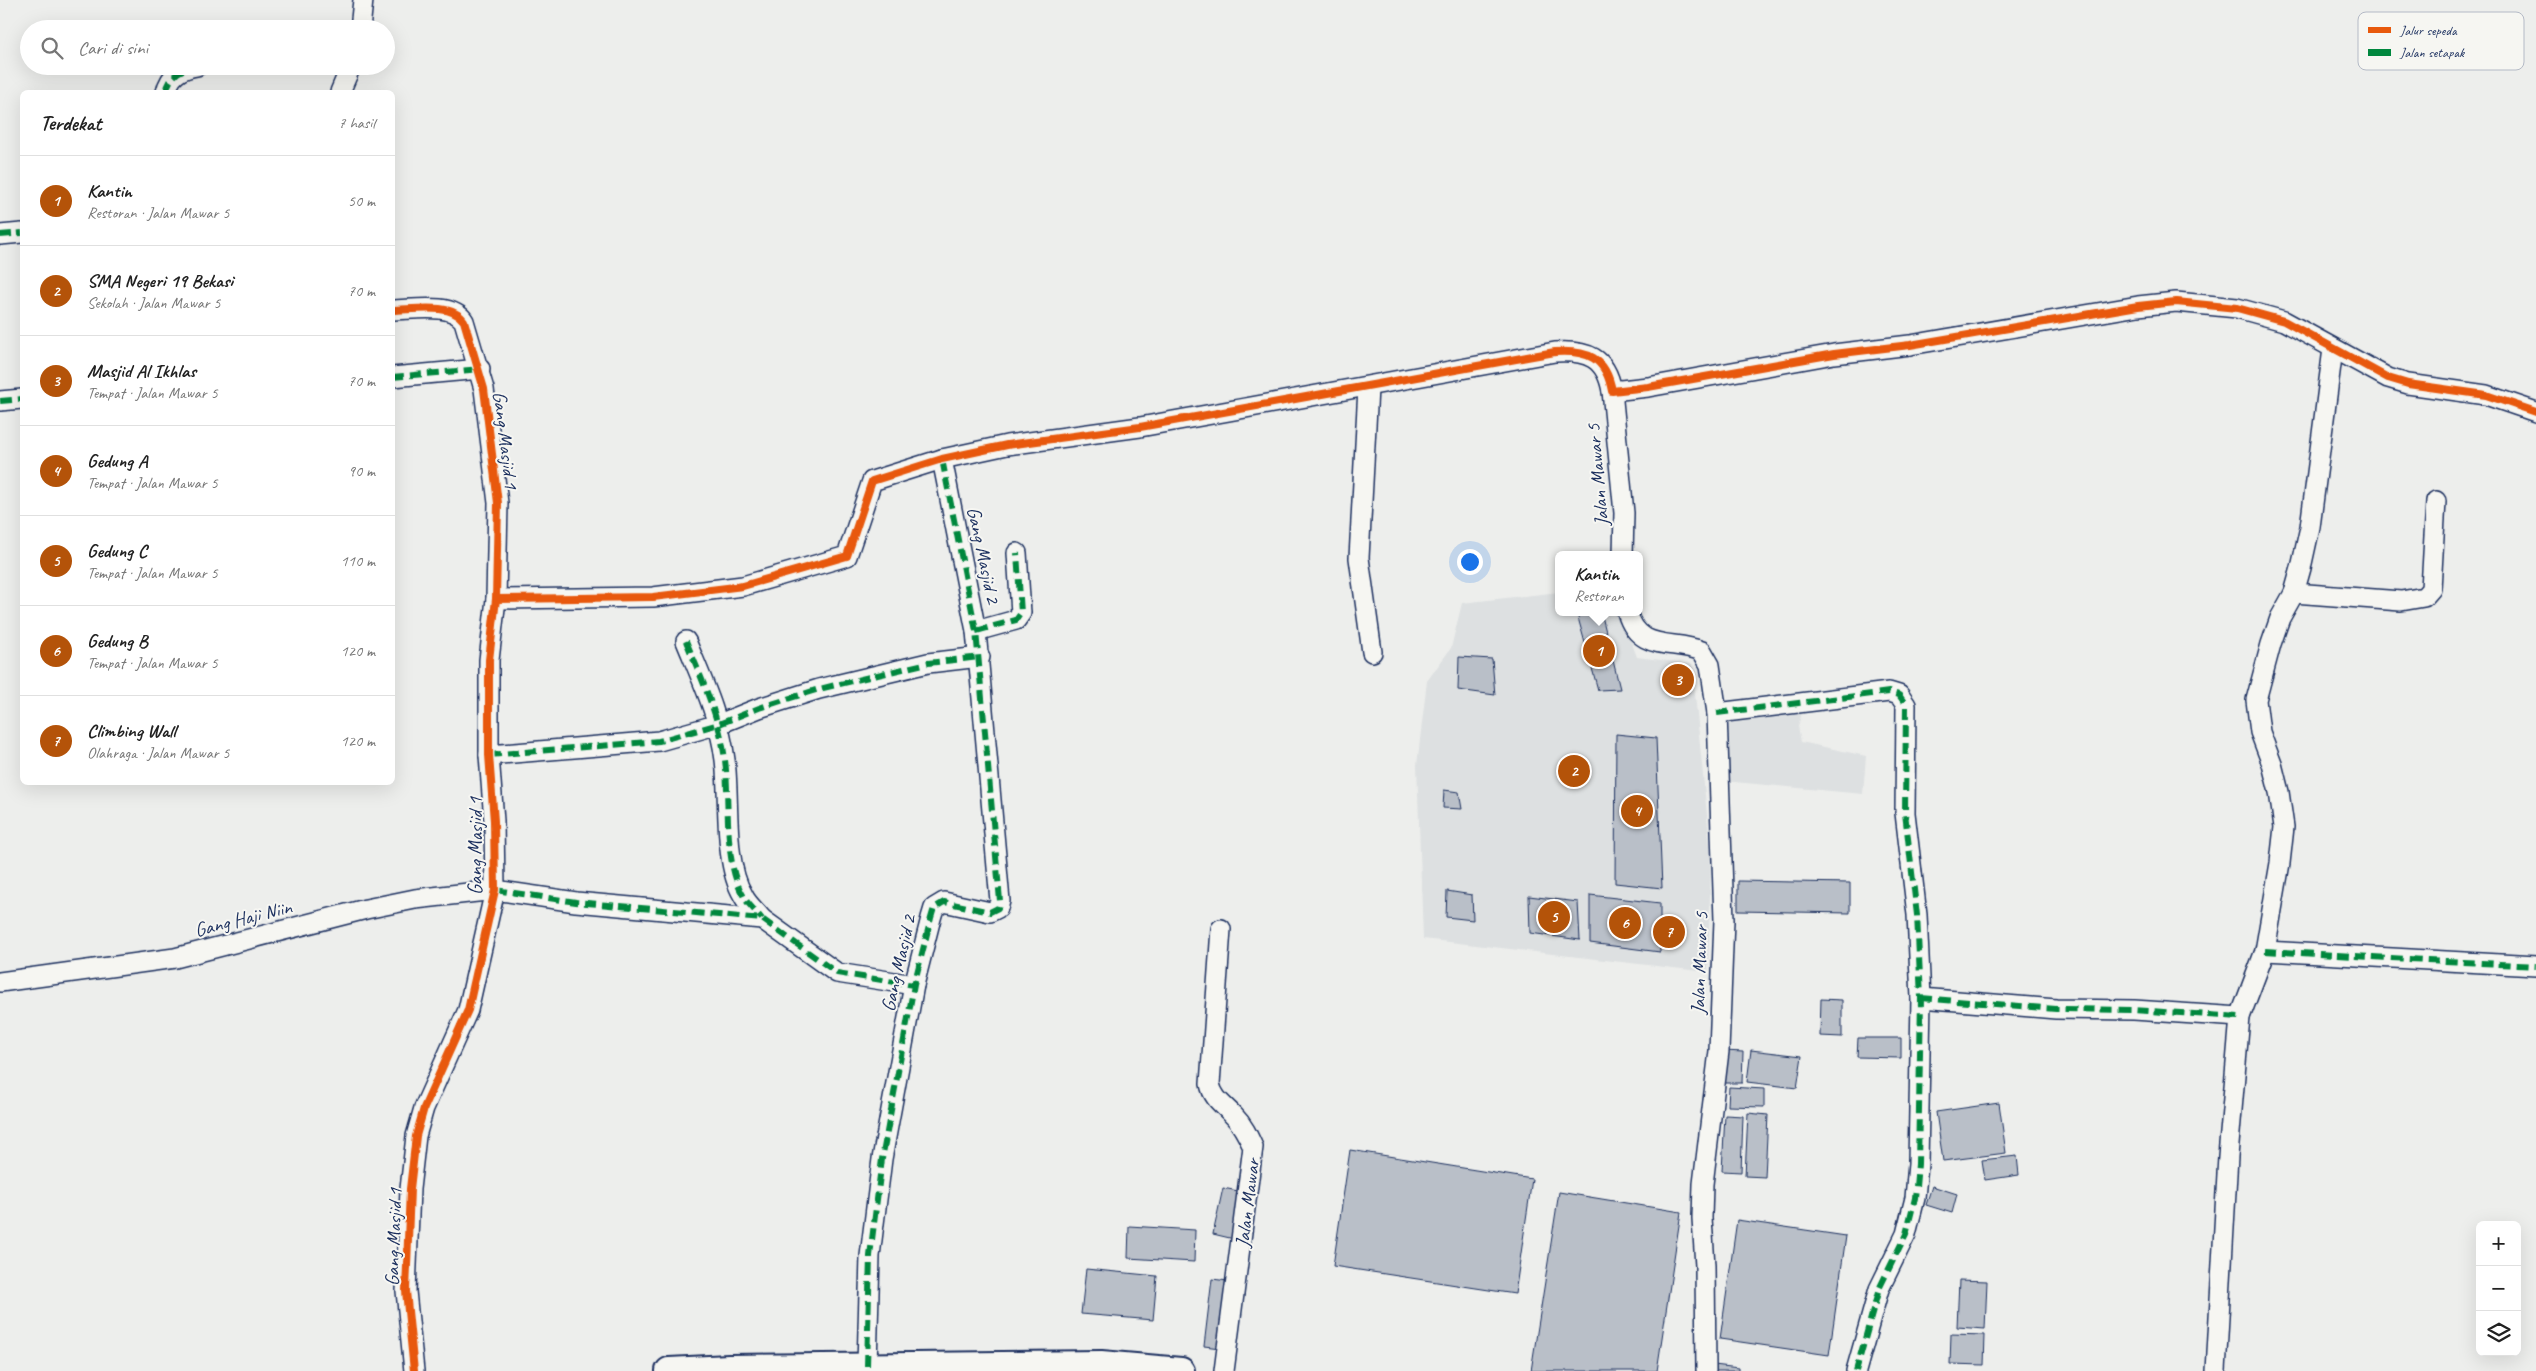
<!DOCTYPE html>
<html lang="id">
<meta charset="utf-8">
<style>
body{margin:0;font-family:Caveat,sans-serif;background:#f6f6f6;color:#222}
.controls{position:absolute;right:15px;bottom:15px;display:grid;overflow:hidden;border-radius:8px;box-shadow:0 5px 20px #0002}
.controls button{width:45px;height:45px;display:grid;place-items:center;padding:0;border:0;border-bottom:1px solid #e0e0e0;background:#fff;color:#222;font:25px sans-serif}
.you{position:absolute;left:1469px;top:561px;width:18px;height:18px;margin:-12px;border:4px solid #fff;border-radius:50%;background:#1a73e8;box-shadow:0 0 0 8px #1a73e833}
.badge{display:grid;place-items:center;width:32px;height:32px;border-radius:50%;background:#b45309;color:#fff;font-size:16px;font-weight:700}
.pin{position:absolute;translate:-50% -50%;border:2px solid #fff;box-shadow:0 1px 5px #0006}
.popup{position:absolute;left:1555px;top:551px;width:88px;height:65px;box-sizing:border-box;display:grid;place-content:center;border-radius:8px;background:#fff;filter:drop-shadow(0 1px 4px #0005);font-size:16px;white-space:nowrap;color:#767676}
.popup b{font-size:19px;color:#222}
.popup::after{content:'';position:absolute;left:50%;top:100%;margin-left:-10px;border:10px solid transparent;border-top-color:#fff}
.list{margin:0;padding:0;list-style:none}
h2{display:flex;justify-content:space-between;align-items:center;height:65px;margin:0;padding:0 20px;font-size:21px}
h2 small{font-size:16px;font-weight:400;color:#767676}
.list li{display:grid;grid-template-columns:32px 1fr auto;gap:15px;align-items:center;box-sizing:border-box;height:90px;padding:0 20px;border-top:1px solid #e0e0e0}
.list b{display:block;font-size:19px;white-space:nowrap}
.list p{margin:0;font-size:16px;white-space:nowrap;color:#767676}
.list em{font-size:16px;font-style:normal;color:#767676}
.icon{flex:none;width:28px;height:28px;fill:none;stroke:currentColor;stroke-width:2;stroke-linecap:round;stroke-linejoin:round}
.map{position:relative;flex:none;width:2536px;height:1371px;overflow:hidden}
.search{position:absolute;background:#fff;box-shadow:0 5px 20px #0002;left:20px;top:20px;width:375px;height:55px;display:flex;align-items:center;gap:12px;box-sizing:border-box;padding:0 18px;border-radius:28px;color:#767676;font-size:19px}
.panel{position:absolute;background:#fff;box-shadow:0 5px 20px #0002;left:20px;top:90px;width:375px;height:695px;border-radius:8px}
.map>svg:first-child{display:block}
.built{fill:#dde0e1}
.building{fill:#b9bfc8;stroke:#1b2f5e}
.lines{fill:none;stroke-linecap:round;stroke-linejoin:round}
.street-casing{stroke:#1b2f5e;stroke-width:22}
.secondary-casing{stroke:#1b2f5e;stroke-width:30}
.street{stroke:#f6f6f2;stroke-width:19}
.secondary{stroke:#f6f6f2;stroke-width:26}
.quiet{stroke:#00873e;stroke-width:6;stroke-dasharray:12 6;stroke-linecap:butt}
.cycleway-casing{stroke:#f6f6f2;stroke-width:11}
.cycleway{stroke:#e8590c;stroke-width:8}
.labels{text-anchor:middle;stroke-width:4;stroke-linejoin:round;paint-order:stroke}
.street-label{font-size:20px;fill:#1b2f5e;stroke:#f6f6f2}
.key{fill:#f6f6f2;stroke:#b4bac6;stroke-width:1}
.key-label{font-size:14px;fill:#1b2f5e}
</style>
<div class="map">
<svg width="2536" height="1371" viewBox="0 0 2536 1371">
<rect width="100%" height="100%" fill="#edeeec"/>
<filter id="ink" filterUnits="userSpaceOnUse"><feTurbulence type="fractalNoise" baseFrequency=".02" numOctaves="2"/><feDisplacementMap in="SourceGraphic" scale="10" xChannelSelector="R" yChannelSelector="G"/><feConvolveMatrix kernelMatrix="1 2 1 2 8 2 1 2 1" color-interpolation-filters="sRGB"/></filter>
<g filter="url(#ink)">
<g class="built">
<polygon points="1559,592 1559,612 1620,612 1637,657 1692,664 1711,856 1708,972 1423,939 1417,765 1427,681 1451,648 1462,603"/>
<polygon points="1804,706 1798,726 1801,742 1866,756 1863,794 1723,781 1718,723 1748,713 1781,717 1783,709"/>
</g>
<g class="building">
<polygon points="1601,612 1620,689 1598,690 1577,614"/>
<polygon points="1459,657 1492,659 1495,695 1458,690"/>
<polygon points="1668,667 1686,668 1689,692 1670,692"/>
<polygon points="1616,734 1656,738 1662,888 1615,883"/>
<polygon points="1444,790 1459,792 1462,809 1443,808"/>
<polygon points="1738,881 1850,883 1850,913 1738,911"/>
<polygon points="1447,891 1472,895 1473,920 1446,917"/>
<polygon points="1590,895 1660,903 1660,952 1590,943"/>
<polygon points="1529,896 1578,902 1580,940 1530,933"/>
<polygon points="1821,999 1842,1000 1842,1037 1820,1036"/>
<polygon points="1858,1038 1901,1038 1901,1058 1857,1057"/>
<polygon points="1751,1050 1802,1056 1797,1088 1747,1082"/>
<polygon points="1724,1051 1743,1052 1742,1083 1723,1083"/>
<polygon points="1729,1087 1764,1089 1764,1107 1728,1106"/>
<polygon points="1999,1103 2006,1153 1943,1161 1936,1112"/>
<polygon points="1748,1113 1768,1115 1765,1177 1745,1176"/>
<polygon points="1725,1115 1743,1116 1741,1172 1722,1171"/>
<polygon points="1350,1150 1532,1179 1515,1294 1333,1266"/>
<polygon points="2017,1156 2019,1175 1985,1180 1982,1160"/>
<polygon points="1932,1186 1957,1194 1952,1213 1926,1205"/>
<polygon points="1223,1188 1243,1192 1234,1239 1213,1234"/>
<polygon points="1559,1192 1681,1212 1657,1371 1531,1371"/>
<polygon points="1737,1220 1846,1236 1829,1355 1720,1339"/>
<polygon points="1129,1226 1195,1230 1194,1262 1128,1258"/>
<polygon points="1086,1269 1157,1276 1153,1320 1081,1314"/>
<polygon points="1212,1279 1228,1281 1220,1348 1204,1346"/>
<polygon points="1959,1280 1987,1281 1985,1329 1957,1327"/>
<polygon points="1951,1334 1985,1335 1984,1365 1950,1364"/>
<polygon points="1714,1365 1739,1368 1739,1371 1713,1371"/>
</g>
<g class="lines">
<g class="street-casing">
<g id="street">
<polyline points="360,29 363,0"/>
<path d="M 166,92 C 170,75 180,69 197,66"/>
<polyline points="340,92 351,66"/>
<polyline points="0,235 22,233"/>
<path d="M 392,310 C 412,310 452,302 464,321 L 484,389 L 498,503 L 496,599 L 489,660 L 489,755 L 494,821 L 495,890 L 468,1010 L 424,1108 L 416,1136 L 410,1189 L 406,1291 L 414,1371"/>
<polyline points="392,377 480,369"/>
<polyline points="1368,388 1359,558 1372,652"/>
<polyline points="1612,391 1624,513 1623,555"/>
<polyline points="0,401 22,399"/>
<polyline points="2294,593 2401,601 2424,597 2431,589 2436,501"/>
<path d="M 496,599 L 653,597 L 743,586 L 847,556 L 872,481 L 942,459 L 1007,445 L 1140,427 L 1555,352 C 1587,350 1606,357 1612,391 L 1648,387 L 1834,354 L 1910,345 L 2138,306 L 2176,302 L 2237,308 L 2284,321 L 2388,378 L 2408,384 L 2486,395 L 2536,412"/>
<path d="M 1627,612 C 1639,653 1671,639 1702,651 L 1710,665 L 1717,713 L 1724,920 L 1719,1051 L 1703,1184 L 1702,1218 L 1705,1266 L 1706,1371"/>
<polyline points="976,631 1016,620 1021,613 1017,553"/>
<path d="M 686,641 C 702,680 720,718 725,760 C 730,799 723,862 743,895 C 747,904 756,911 762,919"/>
<polyline points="1717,713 1889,692 1899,695 1906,705 1905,813 1917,915 1921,998 1918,1164 1915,1198 1906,1234 1879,1289 1856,1371"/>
<polyline points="489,755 659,741 719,724 759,708 819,689 928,663 980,657"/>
<path d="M 1221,929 L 1210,1084 C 1213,1099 1224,1105 1234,1116 C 1243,1125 1248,1136 1253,1147 L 1224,1371"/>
<polyline points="2265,951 2536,966"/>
<polyline points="0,982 175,958 366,909 415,899 495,890 576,902 762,919 837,973 914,985"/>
<polyline points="1921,998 2056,1009 2134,1010 2240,1017"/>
<polyline points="867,1366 870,1256 882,1159 914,985 931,918 934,908 944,902 990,912 998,908 1000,901 976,631 942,459"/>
<polyline points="2216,1371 2228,1156 2240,1017 2265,951 2280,863 2284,827 2279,792 2272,764 2260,732 2256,700 2271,644 2280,618 2294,593 2301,568 2310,527 2333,349"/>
</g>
</g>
<g class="secondary-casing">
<polyline id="secondary" points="669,1371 729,1368 1101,1364 1181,1371"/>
</g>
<use href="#street" class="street"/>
<use href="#secondary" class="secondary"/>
<g class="quiet">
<path d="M 166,92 C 170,75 180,69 197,66"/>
<polyline points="0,235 22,233"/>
<polyline points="392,377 480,369"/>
<polyline points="0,401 22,399"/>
<polyline points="976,631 1016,620 1021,613 1017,553"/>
<path d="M 686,641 C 702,680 720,718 725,760 C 730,799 723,862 743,895 C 747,904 756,911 762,919"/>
<polyline points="1717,713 1889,692 1899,695 1906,705 1905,813 1917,915 1921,998 1918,1164 1915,1198 1906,1234 1879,1289 1856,1371"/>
<polyline points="489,755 659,741 719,724 759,708 819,689 928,663 980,657"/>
<polyline points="495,890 576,902 762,919 837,973 914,985"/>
<polyline points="2265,951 2536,966"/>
<polyline points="1921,998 2056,1009 2134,1010 2240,1017"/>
<polyline points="867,1366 870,1256 882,1159 914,985 931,918 934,908 944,902 990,912 998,908 1000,901 976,631 942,459"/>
</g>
<g class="cycleway-casing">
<g id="cycleway">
<path d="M 392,310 C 412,310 452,302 464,321 L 484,389 L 498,503 L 496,599 L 489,660 L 489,755 L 494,821 L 495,890 L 468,1010 L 424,1108 L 416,1136 L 410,1189 L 406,1291 L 414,1371"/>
<path d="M 496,599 L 653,597 L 743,586 L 847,556 L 872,481 L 942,459 L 1007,445 L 1140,427 L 1555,352 C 1587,350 1606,357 1612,391 L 1648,387 L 1834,354 L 1910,345 L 2138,306 L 2176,302 L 2237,308 L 2284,321 L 2388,378 L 2408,384 L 2486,395 L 2536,412"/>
</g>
</g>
<use href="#cycleway" class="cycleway"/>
</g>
</g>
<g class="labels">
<g class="street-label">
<text transform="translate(506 440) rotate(83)" y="7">Gang Masjid 1</text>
<text transform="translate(1597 475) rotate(-95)" y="7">Jalan Mawar 5</text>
<text transform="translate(984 555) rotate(78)" y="7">Gang Masjid 2</text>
<text transform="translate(475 846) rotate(-90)" y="7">Gang Masjid 1</text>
<text transform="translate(243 918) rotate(-14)" y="7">Gang Haji Niin</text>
<text transform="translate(898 963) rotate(-77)" y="7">Gang Masjid 2</text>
<text transform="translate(1699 963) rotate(-88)" y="7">Jalan Mawar 5</text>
<text transform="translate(1247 1203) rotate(-83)" y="7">Jalan Mawar</text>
<text transform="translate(393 1237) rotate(-88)" y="7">Gang Masjid 1</text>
</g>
</g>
<rect x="2358" y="12" width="166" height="58" rx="8" class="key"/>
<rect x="2368" y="27" width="23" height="6" fill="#e8590c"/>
<rect x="2368" y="49" width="23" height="7" fill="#00873e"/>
<g class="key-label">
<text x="2400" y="35">Jalur sepeda</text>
<text x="2400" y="57">Jalan setapak</text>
</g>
</svg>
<div class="controls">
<button>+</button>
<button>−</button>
<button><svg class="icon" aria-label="layers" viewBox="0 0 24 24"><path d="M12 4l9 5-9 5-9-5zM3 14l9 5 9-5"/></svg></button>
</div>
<div class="you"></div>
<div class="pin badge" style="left:1599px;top:651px">1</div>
<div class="popup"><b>Kantin</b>Restoran</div>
<div class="pin badge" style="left:1574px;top:771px">2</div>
<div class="pin badge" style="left:1678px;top:680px">3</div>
<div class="pin badge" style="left:1637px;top:811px">4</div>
<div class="pin badge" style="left:1554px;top:917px">5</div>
<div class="pin badge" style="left:1625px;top:923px">6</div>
<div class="pin badge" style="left:1669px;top:932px">7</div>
<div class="search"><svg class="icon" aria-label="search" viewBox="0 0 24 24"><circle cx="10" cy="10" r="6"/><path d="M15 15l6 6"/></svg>Cari di sini</div>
<section class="panel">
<h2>Terdekat<small>7 hasil</small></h2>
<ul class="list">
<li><span class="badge">1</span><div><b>Kantin</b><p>Restoran · Jalan Mawar 5</p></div><em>50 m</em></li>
<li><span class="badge">2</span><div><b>SMA Negeri 19 Bekasi</b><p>Sekolah · Jalan Mawar 5</p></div><em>70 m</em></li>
<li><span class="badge">3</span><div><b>Masjid Al Ikhlas</b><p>Tempat · Jalan Mawar 5</p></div><em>70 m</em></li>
<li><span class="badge">4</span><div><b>Gedung A</b><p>Tempat · Jalan Mawar 5</p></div><em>90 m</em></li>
<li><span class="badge">5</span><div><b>Gedung C</b><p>Tempat · Jalan Mawar 5</p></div><em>110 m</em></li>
<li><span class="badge">6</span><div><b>Gedung B</b><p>Tempat · Jalan Mawar 5</p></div><em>120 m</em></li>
<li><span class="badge">7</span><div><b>Climbing Wall</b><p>Olahraga · Jalan Mawar 5</p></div><em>120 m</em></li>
</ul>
</section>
</div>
